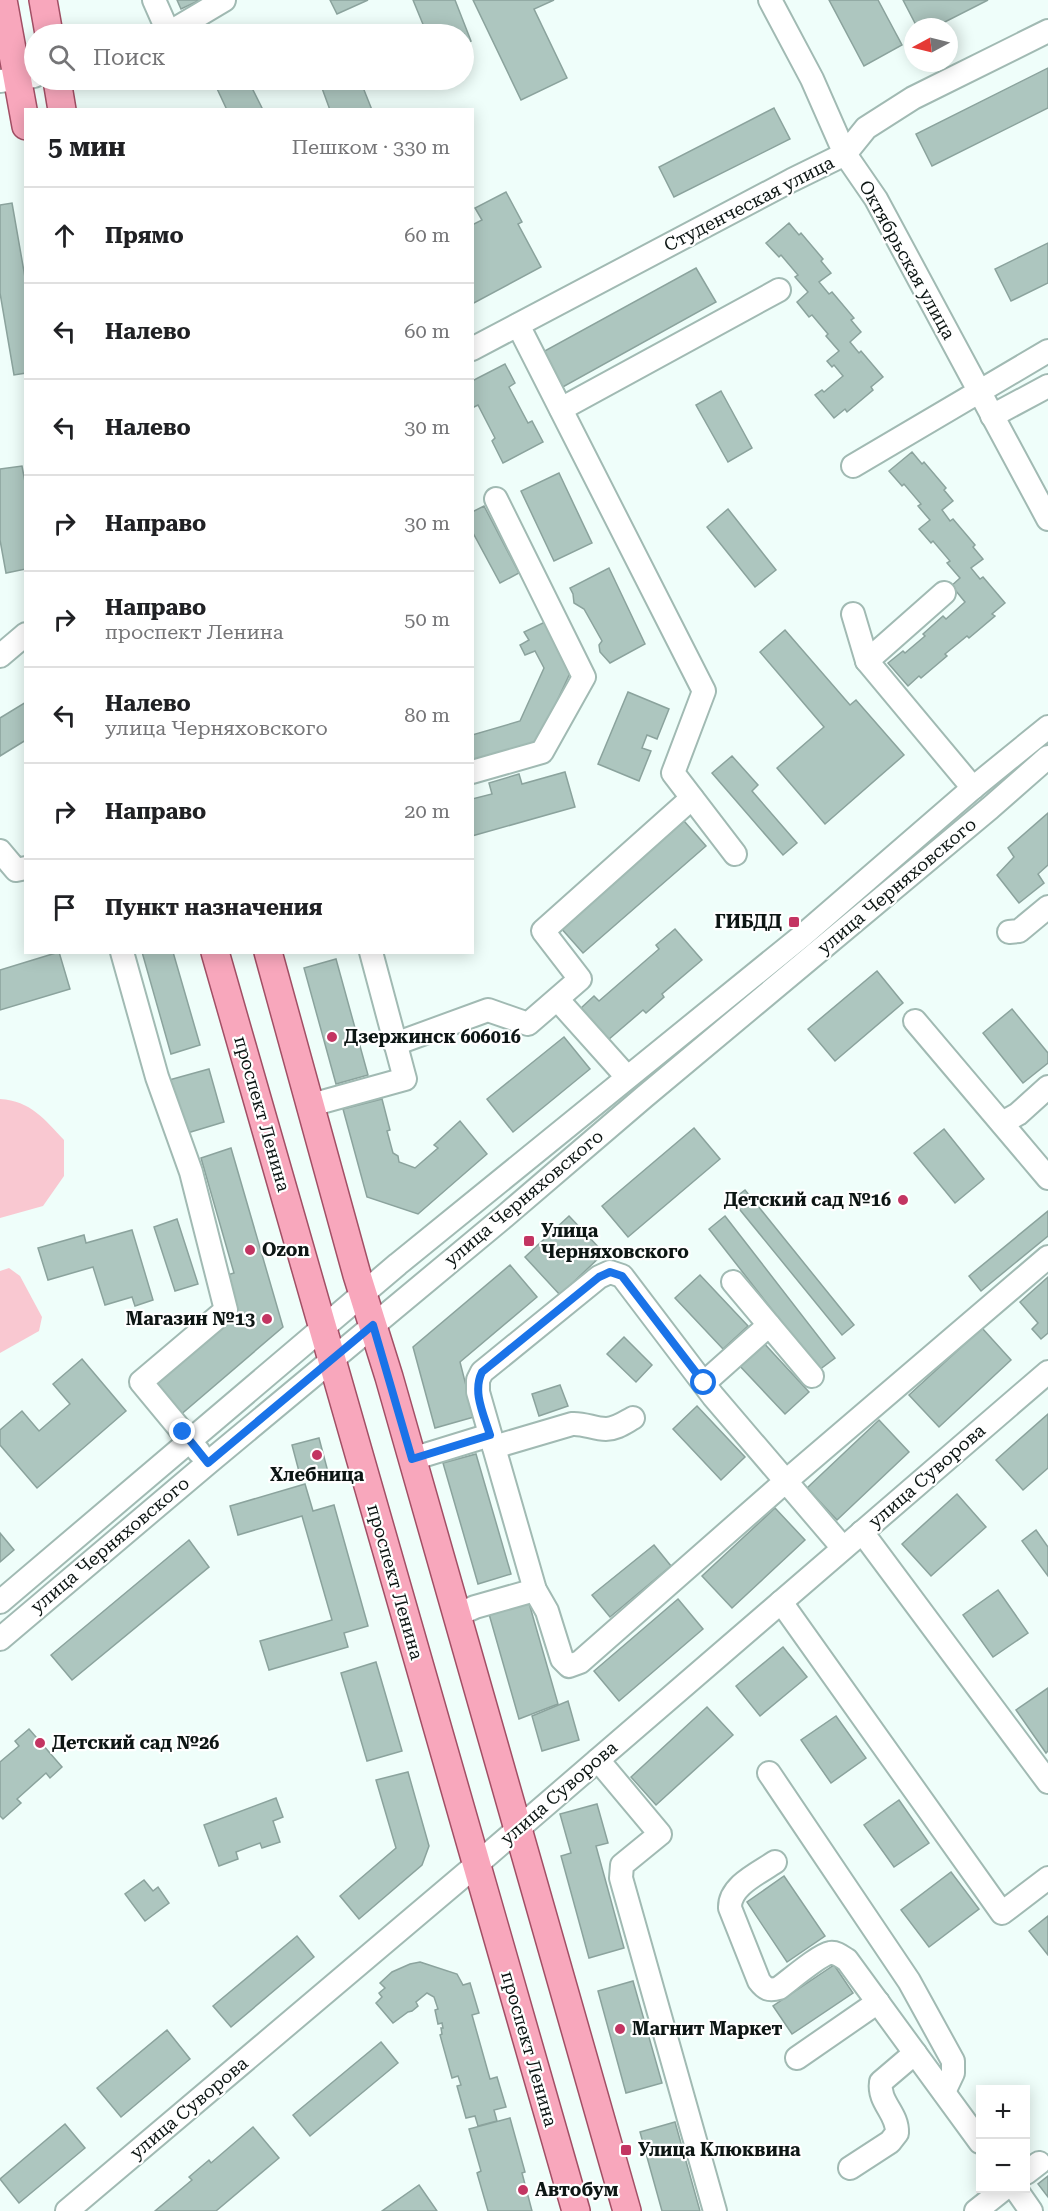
<!DOCTYPE html>
<html lang="ru">
<meta charset="utf-8">
<style>
body{margin:0;font-family:"Roboto Serif",serif;background:#f2f2f2;color:#202124}
.controls{position:absolute;right:18px;bottom:18px;display:grid;overflow:hidden;border-radius:0px;box-shadow:0 3px 15px #0003}
.controls button{width:54px;height:54px;display:grid;place-items:center;padding:0;border:0;border-bottom:2px solid #e0e0e0;background:#fff;color:#202124;font:30px sans-serif}
.compass{position:absolute;left:904px;top:18px;width:54px;height:54px;border-radius:50%;background:#fff;box-shadow:0 3px 15px #0003;rotate:263deg}
.stop{position:absolute;width:18px;height:18px;margin:-14px;border:4px solid #1a73e8;border-radius:50%;background:#fff}
.stop.end{background:#1a73e8;border-color:#fff;box-shadow:0 2px 6px #0008}
.list{margin:0;padding:0;list-style:none}
h2{display:flex;justify-content:space-between;align-items:center;height:78px;margin:0;padding:0 24px;font-size:26px}
h2 small{font-size:20px;font-weight:400;color:#757577}
.list li{display:grid;grid-template-columns:39px 1fr auto;gap:18px;align-items:center;box-sizing:border-box;height:96px;padding:0 24px;border-top:2px solid #e0e0e0}
.list b{display:block;font-size:22px;white-space:nowrap}
.list p{margin:0;font-size:20px;white-space:nowrap;color:#757577}
.list em{font-size:20px;font-style:normal;color:#757577}
.icon{flex:none;width:33px;height:33px;fill:none;stroke:currentColor;stroke-width:2;stroke-linecap:round;stroke-linejoin:round}
.map{position:relative;flex:none;width:1048px;height:2211px;overflow:hidden}
.search{position:absolute;background:#fff;box-shadow:0 3px 15px #0003;left:24px;top:24px;width:450px;height:66px;display:flex;align-items:center;gap:15px;box-sizing:border-box;padding:0 21px;border-radius:33px;color:#757577;font-size:22px}
.panel{position:absolute;background:#fff;box-shadow:0 3px 15px #0003;left:24px;top:108px;width:450px;height:846px;border-radius:0px}
.map>svg:first-child{display:block}
.green{fill:#f9c8d1}
.building{fill:#adc6bf;stroke:#8ba39d;stroke-width:1.5}
.lines{fill:none;stroke-linecap:round;stroke-linejoin:round}
.minor-casing{stroke:#a1bab3;stroke-width:26}
.major-casing{stroke:#a24f65;stroke-width:30}
.minor{stroke:#fff;stroke-width:22}
.major{stroke:#f8a7bc;stroke-width:27}
.route{stroke:#1a73e8;stroke-width:8}
.poi-dot{fill:#c33562;stroke:#fff;stroke-width:2}
.labels{text-anchor:middle;stroke-width:4.5;stroke-linejoin:round;paint-order:stroke}
.street-label{font-size:18px;fill:#0d1614;stroke:#fff}
.poi-label{font-size:18px;font-weight:bold;fill:#0d1614;stroke:#fff;text-anchor:start}
</style>
<div class="map">
<svg width="1048" height="2211" viewBox="0 0 1048 2211">
<rect width="100%" height="100%" fill="#effefa"/>
<g class="green">
<path d="M 0,1099 C 31,1101 44,1119 64,1140 L 64,1176 L 43,1206 L 0,1218 Z"/>
<polygon points="9,1268 20,1276 42,1317 39,1331 0,1353 0,1271"/>
</g>
<g class="building">
<polygon points="177,0 200,0 181,9"/>
<polygon points="330,0 368,0 337,14"/>
<polygon points="413,0 455,0 471,41 464,44 464,34 427,34"/>
<polygon points="473,0 554,0 534,9 567,78 521,100"/>
<polygon points="829,0 878,0 902,45 864,66"/>
<polygon points="903,0 988,0 935,27 917,27"/>
<polygon points="1048,68 1048,108 932,166 916,134"/>
<polygon points="213,80 248,80 263,110 227,110"/>
<polygon points="319,80 360,80 372,110 330,110"/>
<polygon points="774,108 790,139 674,197 659,167"/>
<polygon points="506,192 522,222 518,224 541,267 472,304 472,225 482,220 475,208"/>
<polygon points="12,203 26,283 26,373 14,375 0,293 0,205"/>
<polygon points="789,223 799,235 801,233 823,259 821,261 831,273 819,282 829,294 832,292 854,318 851,320 861,332 850,342 859,353 861,351 883,377 871,387 873,390 847,412 845,409 834,418 815,395 822,390 824,392 843,376 834,365 832,367 827,361 839,351 826,336 828,334 812,315 809,317 797,302 808,292 795,277 798,275 781,255 779,257 766,243"/>
<polygon points="1048,243 1048,283 1011,301 995,269"/>
<polygon points="696,268 716,302 561,388 541,353"/>
<polygon points="505,364 515,383 509,387 528,423 532,421 543,442 503,463 492,441 495,438 478,405 474,407 472,405 472,381"/>
<polygon points="721,391 752,448 728,462 696,405"/>
<polygon points="912,452 922,464 924,462 946,488 944,490 953,501 942,510 950,521 953,519 975,545 973,547 983,559 971,568 980,579 983,577 1005,603 992,614 995,616 969,638 967,636 945,654 947,656 921,678 919,676 908,686 888,663 903,651 905,653 925,636 923,634 943,616 946,619 965,602 956,591 954,594 949,588 960,578 947,563 950,561 933,541 931,543 919,529 930,520 918,506 921,504 904,484 902,486 889,471"/>
<polygon points="22,466 26,487 26,569 6,573 0,540 0,469"/>
<polygon points="559,473 592,543 554,561 521,491"/>
<polygon points="484,506 519,573 500,583 472,531 472,512"/>
<polygon points="728,509 776,570 755,587 707,527"/>
<polygon points="609,568 645,644 610,663 600,652 599,645 602,641 584,609 574,603 573,594 570,588"/>
<polygon points="545,622 571,671 538,742 472,761 472,735 520,721 544,668 535,651 525,655 520,645 529,640 524,632"/>
<polygon points="785,630 850,705 856,700 904,755 825,824 777,768 824,727 760,652"/>
<polygon points="628,692 669,709 657,739 647,735 642,748 651,751 639,781 598,764"/>
<polygon points="26,702 26,740 0,756 0,718"/>
<polygon points="732,756 758,785 752,791 797,843 783,855 712,773"/>
<polygon points="565,772 575,807 472,836 472,799 492,794 489,783 519,774 522,784"/>
<polygon points="1048,813 1048,865 1038,874 1044,883 1019,903 997,875 1014,857 1008,848"/>
<polygon points="684,821 706,846 583,953 560,927"/>
<polygon points="675,929 702,960 662,994 664,997 646,1013 643,1010 608,1040 581,1008 594,996 599,1001 659,949 656,945"/>
<polygon points="59,952 70,989 0,1010 0,970"/>
<polygon points="142,952 173,952 200,1045 171,1054"/>
<polygon points="336,959 368,1075 336,1084 304,968"/>
<polygon points="877,971 903,1003 835,1061 808,1029"/>
<polygon points="1012,1009 1048,1053 1048,1063 1023,1083 983,1033"/>
<polygon points="564,1037 590,1069 513,1132 487,1099"/>
<polygon points="209,1069 224,1122 184,1134 169,1080"/>
<polygon points="382,1099 390,1130 387,1131 393,1153 398,1156 399,1162 415,1168 438,1148 434,1145 460,1121 487,1154 418,1214 367,1197 343,1109"/>
<polygon points="694,1128 720,1159 628,1237 602,1206"/>
<polygon points="944,1129 984,1179 955,1203 914,1153"/>
<polygon points="231,1148 283,1327 178,1417 153,1387 239,1313 227,1275 234,1273 201,1158"/>
<polygon points="745,1190 854,1325 842,1335 732,1200"/>
<polygon points="1048,1211 1048,1236 981,1291 969,1276"/>
<polygon points="569,1216 604,1253 560,1295 525,1257"/>
<polygon points="725,1216 835,1358 819,1370 709,1229"/>
<polygon points="177,1219 198,1284 175,1291 154,1227"/>
<polygon points="132,1230 153,1300 135,1306 132,1297 105,1305 93,1267 48,1280 38,1248 84,1235 86,1243"/>
<polygon points="510,1265 537,1297 460,1362 474,1417 435,1428 413,1347"/>
<polygon points="700,1275 748,1326 723,1349 675,1298"/>
<polygon points="1048,1277 1048,1333 1041,1339 1032,1329 1038,1323 1020,1302"/>
<polygon points="982,1328 1011,1360 939,1427 909,1395"/>
<polygon points="624,1337 652,1365 636,1382 607,1354"/>
<polygon points="761,1340 809,1392 785,1414 737,1363"/>
<polygon points="82,1359 126,1411 37,1488 0,1445 0,1430 22,1411 39,1431 70,1404 53,1384"/>
<polygon points="560,1385 568,1406 539,1416 532,1394"/>
<polygon points="697,1406 745,1457 721,1480 673,1429"/>
<polygon points="1048,1414 1048,1468 1023,1490 996,1460"/>
<polygon points="879,1420 909,1452 837,1520 807,1488"/>
<polygon points="319,1438 328,1472 301,1479 292,1445"/>
<polygon points="476,1454 511,1574 478,1584 443,1463"/>
<polygon points="305,1484 313,1511 334,1505 368,1626 344,1633 348,1647 269,1670 260,1641 332,1620 302,1516 238,1535 230,1506"/>
<polygon points="957,1494 986,1527 931,1576 902,1544"/>
<polygon points="775,1508 805,1540 732,1608 702,1576"/>
<polygon points="1036,1530 1048,1547 1048,1576 1022,1541"/>
<polygon points="0,1533 14,1550 0,1562"/>
<polygon points="189,1540 209,1567 72,1680 51,1655"/>
<polygon points="654,1545 671,1566 610,1617 592,1595"/>
<polygon points="998,1590 1028,1633 993,1657 963,1615"/>
<polygon points="678,1599 703,1629 619,1701 594,1671"/>
<polygon points="529,1603 558,1704 519,1719 489,1614"/>
<polygon points="783,1647 807,1677 760,1716 736,1686"/>
<polygon points="376,1662 402,1751 367,1761 341,1673"/>
<polygon points="1048,1688 1048,1751 1046,1753 1016,1710"/>
<polygon points="568,1701 579,1740 542,1751 532,1716"/>
<polygon points="707,1707 733,1735 656,1805 631,1777"/>
<polygon points="836,1716 866,1758 831,1783 801,1740"/>
<polygon points="29,1729 62,1767 50,1778 46,1773 17,1799 21,1803 3,1819 0,1816 0,1762 19,1746 15,1741"/>
<polygon points="408,1772 429,1846 422,1865 359,1919 340,1896 396,1848 376,1780"/>
<polygon points="276,1798 283,1817 273,1821 280,1842 262,1848 260,1843 236,1852 238,1859 219,1866 204,1825"/>
<polygon points="899,1800 929,1843 894,1867 864,1825"/>
<polygon points="597,1804 608,1843 596,1846 624,1948 589,1958 561,1856 571,1853 560,1814"/>
<polygon points="951,1872 979,1909 929,1947 901,1910"/>
<polygon points="784,1876 825,1936 787,1962 747,1902"/>
<polygon points="144,1880 153,1891 158,1887 169,1903 145,1921 125,1894"/>
<polygon points="1048,1916 1048,1955 1029,1931"/>
<polygon points="297,1936 314,1957 231,2027 213,2006"/>
<polygon points="420,1962 457,1974 463,1985 470,1983 479,2013 472,2015 490,2079 497,2077 506,2107 494,2110 497,2121 478,2126 475,2116 466,2118 457,2086 461,2085 458,2076 452,2078 440,2035 442,2034 441,2028 443,2028 442,2023 438,2024 435,2010 438,2009 434,1997 427,1993 416,2002 418,2006 412,2011 408,2012 393,2023 376,2003 382,1997 379,1993 385,1988 380,1983 392,1972 410,1964"/>
<polygon points="834,1965 853,1993 792,2034 773,2006"/>
<polygon points="633,1981 662,2083 626,2093 598,1991"/>
<polygon points="167,2030 190,2059 121,2117 97,2088"/>
<polygon points="381,2042 398,2063 310,2136 293,2115"/>
<polygon points="510,2118 525,2172 522,2173 532,2211 488,2211 477,2173 481,2171 469,2129"/>
<polygon points="675,2122 700,2211 662,2211 640,2132"/>
<polygon points="65,2124 85,2148 19,2203 0,2179"/>
<polygon points="253,2127 279,2158 216,2211 155,2211 192,2180 189,2177 209,2160 211,2163"/>
<polygon points="1048,2176 1048,2197 1038,2184"/>
<polygon points="419,2185 437,2211 382,2211"/>
</g>
<g class="lines">
<g class="minor-casing">
<g id="minor">
<polyline points="154,0 169,34"/>
<polyline points="770,0 812,79 845,154 876,199 1048,519"/>
<polyline points="167,34 224,0"/>
<polyline points="0,81 34,76"/>
<polyline points="518,325 704,691 673,773 735,854"/>
<polyline points="472,349 792,180 845,154 866,128 913,98 1048,31"/>
<polyline points="561,409 779,290"/>
<polyline points="992,416 1048,386"/>
<polyline points="853,466 1048,351"/>
<polyline points="853,614 867,661 973,788"/>
<polyline points="0,656 26,634"/>
<polyline points="867,661 944,593"/>
<polyline points="472,772 542,752 584,677 496,499"/>
<polyline points="0,851 16,870 26,868"/>
<polyline points="1009,932 1019,931 1048,907"/>
<polyline points="122,952 157,1077 191,1172 226,1310 141,1382 199,1452"/>
<polyline points="558,1000 627,1077"/>
<polyline points="915,1021 1048,1178"/>
<polyline points="395,1044 488,1010 528,1024 580,979 543,931 692,798"/>
<polyline points="311,1105 405,1079 371,952"/>
<polyline points="1002,1123 1018,1114 1048,1087"/>
<polyline points="733,1282 812,1376"/>
<polyline points="704,1383 769,1325"/>
<path d="M 494,1447 L 572,1424 C 584,1423 594,1429 606,1429 C 616,1429 624,1423 633,1418"/>
<polyline points="412,1459 490,1435"/>
<polyline points="862,1532 1048,1782"/>
<polyline points="843,1548 713,1396 622,1276 610,1272 599,1277 482,1372 478,1380 478,1392 535,1590 547,1611 562,1659 569,1666 580,1662 786,1481 1048,1257"/>
<polyline points="0,1602 398,1264 802,936 973,788 1048,727"/>
<polyline points="781,1602 1002,1913 1048,1878"/>
<polyline points="457,1615 475,1607 535,1590"/>
<polyline points="0,1639 208,1463 505,1216 644,1097 990,808 1048,757"/>
<polyline points="598,1760 660,1834 622,1865 621,1878 715,2211"/>
<polyline points="769,1773 909,1981 953,2061 953,2073 944,2092"/>
<path d="M 775,1862 C 759,1873 729,1886 730,1908 L 759,1981 C 765,1989 769,1991 779,1988 C 790,1980 819,1955 830,1953 C 837,1952 842,1957 847,1960 L 980,2142"/>
<polyline points="797,2058 878,2002"/>
<path d="M 850,2168 L 890,2142 L 897,2133 C 898,2113 878,2103 881,2082 L 915,2053"/>
<polyline points="1026,2173 1039,2163"/>
<polyline points="1015,2188 1031,2211"/>
<polyline points="67,2211 476,1865 1048,1372"/>
<polyline points="976,2211 1005,2188"/>
</g>
</g>
<g class="major-casing">
<g id="major">
<polyline points="3,0 26,126"/>
<polyline points="43,0 49,34"/>
<polyline points="57,80 62,110"/>
<polyline points="215,952 576,2211"/>
<polyline points="268,952 357,1275 389,1377 627,2211"/>
</g>
</g>
<use href="#minor" class="minor"/>
<use href="#major" class="major"/>
</g>
<g class="lines">
<path class="route" d="M 183,1432 L 208,1463 L 373,1325 L 412,1459 L 490,1435 C 484,1415 472,1392 482,1372 L 599,1277 L 610,1272 L 622,1276 L 704,1383"/>
</g>
<g class="poi-dot">
<rect x="788" y="916" width="12" height="12" rx="3"/>
<circle cx="332" cy="1037" r="6"/>
<circle cx="903" cy="1200" r="6"/>
<rect x="523" y="1235" width="12" height="12" rx="3"/>
<circle cx="250" cy="1250" r="6"/>
<circle cx="267" cy="1319" r="6"/>
<circle cx="317" cy="1455" r="6"/>
<circle cx="40" cy="1743" r="6"/>
<circle cx="620" cy="2029" r="6"/>
<rect x="620" y="2144" width="12" height="12" rx="3"/>
<circle cx="523" cy="2190" r="6"/>
</g>
<g class="labels">
<g class="street-label">
<text transform="translate(749 204) rotate(-27)" y="6">Студенческая улица</text>
<text transform="translate(907 260) rotate(61)" y="6">Октябрьская улица</text>
<text transform="translate(897 886) rotate(-40)" y="6">улица Черняховского</text>
<text transform="translate(262 1114) rotate(74)" y="6">проспект Ленина</text>
<text transform="translate(524 1198) rotate(-40)" y="6">улица Черняховского</text>
<text transform="translate(927 1476) rotate(-41)" y="6">улица Суворова</text>
<text transform="translate(110 1545) rotate(-40)" y="6">улица Черняховского</text>
<text transform="translate(395 1582) rotate(74)" y="6">проспект Ленина</text>
<text transform="translate(559 1793) rotate(-41)" y="6">улица Суворова</text>
<text transform="translate(529 2049) rotate(74)" y="6">проспект Ленина</text>
<text transform="translate(189 2108) rotate(-40)" y="6">улица Суворова</text>
</g>
<g class="poi-label">
<text x="782" y="928" text-anchor="end">ГИБДД</text>
<text x="344" y="1043">Дзержинск 606016</text>
<text x="891" y="1206" text-anchor="end">Детский сад №16</text>
<text x="541" y="1237">Улица<tspan x="541" dy="21">Черняховского</tspan></text>
<text x="262" y="1256">Ozon</text>
<text x="255" y="1325" text-anchor="end">Магазин №13</text>
<text x="317" y="1481" text-anchor="middle">Хлебница</text>
<text x="52" y="1749">Детский сад №26</text>
<text x="632" y="2035">Магнит Маркет</text>
<text x="638" y="2156">Улица Клюквина</text>
<text x="535" y="2196">Автобум</text>
</g>
</g>
</svg>
<div class="controls">
<button>+</button>
<button>−</button>
</div>
<svg class="compass" viewBox="-18 -18 36 36"><path d="M0-13l5 13h-10z" fill="#e53935"/><path d="M0 13l5-13h-10z" fill="#757577"/></svg>
<div class="stop" style="left:704px;top:1383px"></div>
<div class="stop end" style="left:183px;top:1432px"></div>
<div class="search"><svg class="icon" aria-label="search" viewBox="0 0 24 24"><circle cx="10" cy="10" r="6"/><path d="M15 15l6 6"/></svg>Поиск</div>
<section class="panel">
<h2>5 мин<small>Пешком · 330 m</small></h2>
<ul class="list">
<li><svg class="icon" aria-label="ahead" viewBox="0 0 24 24"><path d="M12 20V5M6 11l6-6 6 6"/></svg><div><b>Прямо</b></div><em>60 m</em></li>
<li><svg class="icon" aria-label="left" viewBox="0 0 24 24"><path d="M17 20v-9H6M10 6l-5 5 5 5"/></svg><div><b>Налево</b></div><em>60 m</em></li>
<li><svg class="icon" aria-label="left" viewBox="0 0 24 24"><path d="M17 20v-9H6M10 6l-5 5 5 5"/></svg><div><b>Налево</b></div><em>30 m</em></li>
<li><svg class="icon" aria-label="right" viewBox="0 0 24 24"><path d="M7 20v-9h11M14 6l5 5-5 5"/></svg><div><b>Направо</b></div><em>30 m</em></li>
<li><svg class="icon" aria-label="right" viewBox="0 0 24 24"><path d="M7 20v-9h11M14 6l5 5-5 5"/></svg><div><b>Направо</b><p>проспект Ленина</p></div><em>50 m</em></li>
<li><svg class="icon" aria-label="left" viewBox="0 0 24 24"><path d="M17 20v-9H6M10 6l-5 5 5 5"/></svg><div><b>Налево</b><p>улица Черняховского</p></div><em>80 m</em></li>
<li><svg class="icon" aria-label="right" viewBox="0 0 24 24"><path d="M7 20v-9h11M14 6l5 5-5 5"/></svg><div><b>Направо</b></div><em>20 m</em></li>
<li><svg class="icon" aria-label="arrive" viewBox="0 0 24 24"><path d="M6 21V4h12l-3 4 3 4H6"/></svg><div><b>Пункт назначения</b></div></li>
</ul>
</section>
</div>
